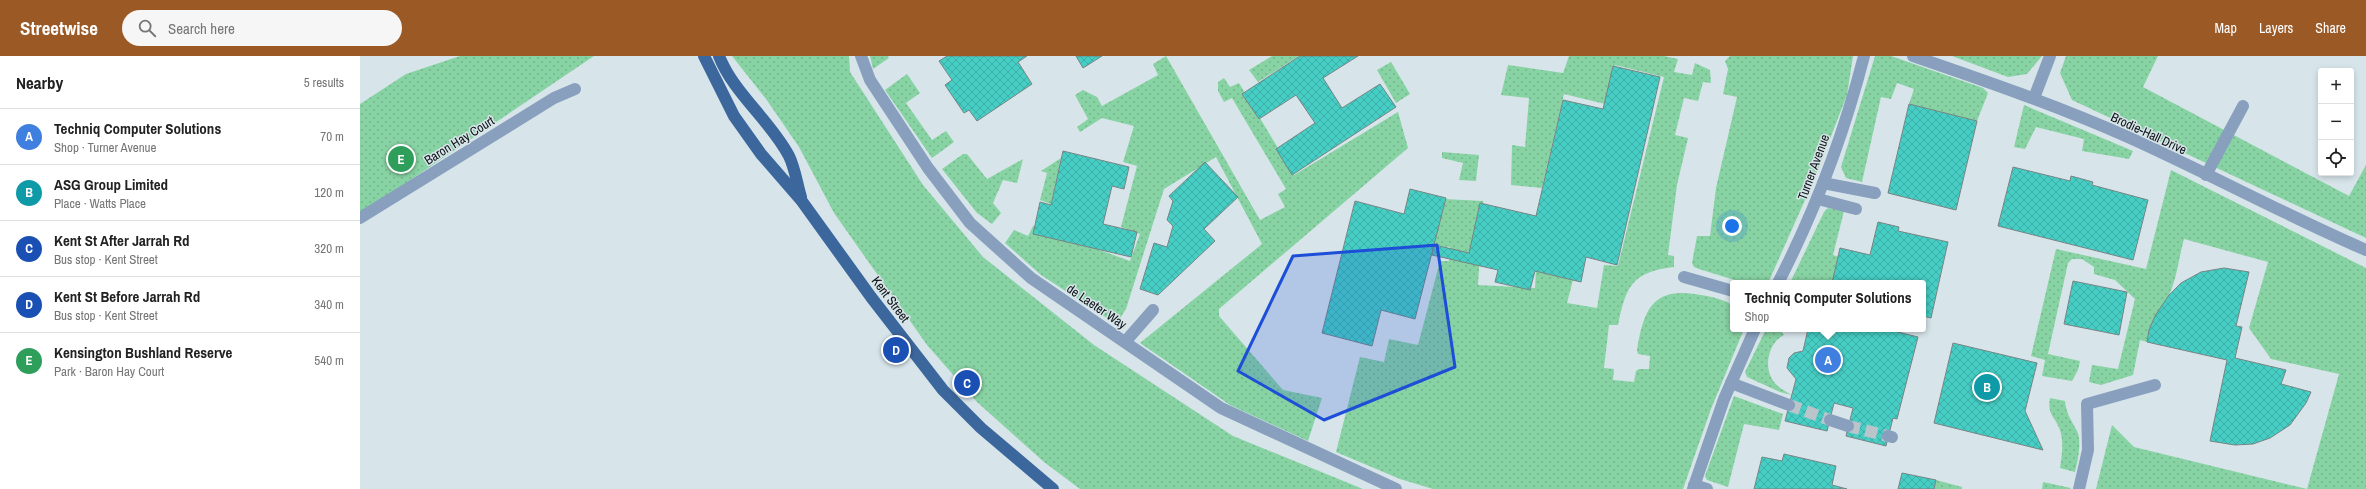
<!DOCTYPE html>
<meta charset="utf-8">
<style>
body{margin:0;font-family:"Archivo Narrow",sans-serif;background:#f6f6f6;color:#222}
.controls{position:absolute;right:12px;top:12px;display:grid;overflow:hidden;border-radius:4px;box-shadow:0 2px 6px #0003}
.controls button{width:36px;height:36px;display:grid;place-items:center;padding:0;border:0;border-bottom:1px solid #e0e0e0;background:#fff;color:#222;font:20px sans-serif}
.you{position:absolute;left:1372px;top:170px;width:14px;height:14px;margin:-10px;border:3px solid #fff;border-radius:50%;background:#1a73e8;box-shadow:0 0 0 6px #1a73e833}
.badge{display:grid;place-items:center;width:26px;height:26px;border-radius:50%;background:#9b5926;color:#fff;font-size:13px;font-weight:700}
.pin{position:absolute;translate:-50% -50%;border:2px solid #fff;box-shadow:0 1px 4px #0006}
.popup{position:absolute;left:1370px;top:224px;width:196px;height:52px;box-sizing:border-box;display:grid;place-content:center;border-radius:4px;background:#fff;filter:drop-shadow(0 1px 3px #0005);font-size:13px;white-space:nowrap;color:#767676}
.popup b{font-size:15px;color:#222}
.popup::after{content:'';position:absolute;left:50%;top:100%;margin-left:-8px;border:8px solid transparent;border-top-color:#fff}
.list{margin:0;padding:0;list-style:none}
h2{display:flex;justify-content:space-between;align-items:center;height:52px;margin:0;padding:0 16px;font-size:17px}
h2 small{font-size:13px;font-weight:400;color:#767676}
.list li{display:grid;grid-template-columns:26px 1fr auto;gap:12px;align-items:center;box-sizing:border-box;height:56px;padding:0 16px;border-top:1px solid #e0e0e0}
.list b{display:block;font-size:15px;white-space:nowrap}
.list p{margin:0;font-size:13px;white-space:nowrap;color:#767676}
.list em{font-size:13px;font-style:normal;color:#767676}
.icon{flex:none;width:22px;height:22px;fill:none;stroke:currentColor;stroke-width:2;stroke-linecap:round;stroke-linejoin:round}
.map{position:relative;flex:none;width:2006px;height:433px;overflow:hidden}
header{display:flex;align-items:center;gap:24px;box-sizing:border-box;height:56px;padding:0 20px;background:#9b5926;color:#fff}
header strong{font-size:19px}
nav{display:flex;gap:22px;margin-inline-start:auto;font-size:14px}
.search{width:280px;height:36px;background:#f6f6f6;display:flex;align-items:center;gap:10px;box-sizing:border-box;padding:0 14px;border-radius:22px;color:#767676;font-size:15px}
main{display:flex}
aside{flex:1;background:#fff}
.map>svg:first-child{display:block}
.green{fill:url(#green-dots)}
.building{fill:url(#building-cross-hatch);stroke:#768483}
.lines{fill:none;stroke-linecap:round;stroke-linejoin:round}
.minor-tunnel{stroke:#b9c5ca;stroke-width:12;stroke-dasharray:12 6;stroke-linecap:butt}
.minor{stroke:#88a0be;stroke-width:12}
.primary{stroke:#3c679d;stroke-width:12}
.marked{fill:#1d4ed8;fill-opacity:0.2;stroke:#1d4ed8;stroke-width:3;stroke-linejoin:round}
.labels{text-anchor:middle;stroke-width:3;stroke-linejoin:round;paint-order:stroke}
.street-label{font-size:13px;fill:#0d1214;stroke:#d7e5ea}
</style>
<header>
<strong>Streetwise</strong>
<div class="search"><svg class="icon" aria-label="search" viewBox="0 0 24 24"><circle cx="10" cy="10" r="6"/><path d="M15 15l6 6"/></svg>Search here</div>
<nav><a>Map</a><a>Layers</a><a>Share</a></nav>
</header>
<main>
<aside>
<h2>Nearby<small>5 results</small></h2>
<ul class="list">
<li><span class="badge" style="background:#3f7fe0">A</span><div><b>Techniq Computer Solutions</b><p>Shop · Turner Avenue</p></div><em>70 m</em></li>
<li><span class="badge" style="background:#0f9aa8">B</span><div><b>ASG Group Limited</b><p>Place · Watts Place</p></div><em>120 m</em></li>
<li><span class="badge" style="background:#1a4fb4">C</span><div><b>Kent St After Jarrah Rd</b><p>Bus stop · Kent Street</p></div><em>320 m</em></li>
<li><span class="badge" style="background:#1a4fb4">D</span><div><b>Kent St Before Jarrah Rd</b><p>Bus stop · Kent Street</p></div><em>340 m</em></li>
<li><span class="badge" style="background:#2e9e5b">E</span><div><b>Kensington Bushland Reserve</b><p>Park · Baron Hay Court</p></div><em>540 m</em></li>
</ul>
</aside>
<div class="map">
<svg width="2006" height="433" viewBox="0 0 2006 433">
<defs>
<pattern id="green-dots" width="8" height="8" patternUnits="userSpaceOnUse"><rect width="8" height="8" fill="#88d3a3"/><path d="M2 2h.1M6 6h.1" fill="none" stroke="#74b48b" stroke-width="1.8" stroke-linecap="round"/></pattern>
<pattern id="building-cross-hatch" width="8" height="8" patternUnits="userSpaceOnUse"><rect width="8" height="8" fill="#46cec5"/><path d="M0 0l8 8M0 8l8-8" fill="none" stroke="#3cb0a8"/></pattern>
</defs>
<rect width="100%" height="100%" fill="#d7e5ea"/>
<g class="green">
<polygon points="100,0 234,0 0,158 0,48 46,18"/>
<polygon points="372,0 489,0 490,16 563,129 623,201 734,289 873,380 1003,433 720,433 684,406 617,346 567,289 474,157 439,91 406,43"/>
<polygon points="510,0 528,0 529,2 513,13"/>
<polygon points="806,0 900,164 925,151 918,138 926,133 872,42 864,46 858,35 858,26 864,22 870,31 879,27 934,119 1038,56 1048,92 859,253 859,260 923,334 962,342 948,385 870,349 780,287 902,188 856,101 804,133 766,253 756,268 681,219 645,187 654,174 668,180 673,170 770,205 780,178 761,171 777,110 763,106 774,70 742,62 720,76 717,71 728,63 715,39 723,34 737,41 742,50 798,19 793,8"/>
<polygon points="912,0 939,0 898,26 889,14"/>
<path d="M 1209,0 L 1304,0 L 1318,3 L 1314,16 L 1332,19 L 1335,7 L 1350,14 L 1351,27 L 1343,26 L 1338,45 L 1324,42 L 1315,79 L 1328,82 L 1317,129 L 1308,199 L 1314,200 L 1314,211 C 1272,216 1266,230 1258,269 L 1249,269 L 1244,312 L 1254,313 L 1253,324 L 1274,326 L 1276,315 L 1279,313 L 1289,313 L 1290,300 L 1278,298 L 1277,294 C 1284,251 1294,230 1341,239 C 1352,241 1364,243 1373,250 L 1373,273 L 1384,273 L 1351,353 L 1323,433 L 1073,433 L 1040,423 L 976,396 L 1000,301 L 1024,306 L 1029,283 L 1058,289 L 1080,205 L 1089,205 L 1090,191 L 1072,190 L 1085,143 L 1123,145 L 1118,229 L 1175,232 L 1176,215 L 1213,224 L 1207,247 L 1237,252 L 1244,209 L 1258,210 L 1304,21 L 1255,9 L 1245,48 L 1204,38 L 1182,132 L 1151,129 L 1152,89 L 1165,91 L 1169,42 L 1141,39 L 1148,9 L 1203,17 Z"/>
<polygon points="1370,0 1493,0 1487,39 1454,124 1408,227 1384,227 1339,213 1334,211 1332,207 1337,180 1350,180 1356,132 1377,41 1363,38 1368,13 1365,5"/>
<polygon points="1515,0 1531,0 1623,32 1628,37 1617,65 1549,48 1554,33 1537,27 1531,43 1521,41 1502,126 1486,122 1481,111"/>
<polygon points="1592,0 1682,0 1667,18 1648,21"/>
<polygon points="1706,0 1798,0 1783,31 1989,140 2006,109 2006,182 1712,44 1700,17"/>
<polygon points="1031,6 1050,38 1036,47 1017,14"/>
<polygon points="547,18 560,37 546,47 572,84 586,75 594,86 572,102 525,34"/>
<polygon points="1664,49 1773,95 1769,103 1722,95 1724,83 1676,71 1665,93 1654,91"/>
<polygon points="1082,96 1119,99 1116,125 1099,124 1103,107 1082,102"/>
<polygon points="603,98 607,98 627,123 663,103 657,127 643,124 633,147 641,157 632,168 617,157 582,113"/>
<polygon points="701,102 691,148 680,144 687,117 681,115"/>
<path d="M 1811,114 L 2006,212 L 2006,433 L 1736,433 L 1752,369 L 1774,391 L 1947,433 L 1979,318 L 1911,303 L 1889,272 L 1908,206 L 1824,183 C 1819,201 1817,222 1809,239 C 1801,257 1790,265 1787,286 L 1780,284 L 1773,319 L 1741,329 L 1729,326 L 1732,309 L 1758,313 L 1775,243 L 1755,224 L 1734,218 L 1734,211 L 1722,203 L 1712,203 L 1708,207 L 1688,298 L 1720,305 L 1718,314 L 1712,325 L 1682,320 L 1685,304 L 1671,300 L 1696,193 L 1786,213 Z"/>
<polygon points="1468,152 1484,155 1473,199 1482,202 1476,227 1430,227 1464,156"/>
<path d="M 1406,273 L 1421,273 L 1420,274 L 1424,279 C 1410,286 1404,306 1411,321 C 1415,330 1423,334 1432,339 L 1420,336 L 1387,321 L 1385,316 Z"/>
<polygon points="1374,340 1423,358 1419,374 1384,368 1368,431 1347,424 1345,420"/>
<path d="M 1690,342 L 1705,345 C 1706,357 1711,364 1717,375 C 1722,385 1718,405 1715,416 L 1700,412 C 1702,399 1704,387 1700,374 C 1695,360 1687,359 1690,342 Z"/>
<polygon points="1576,424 1602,431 1602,433 1574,433"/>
<polygon points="1683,426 1711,432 1710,433 1682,433"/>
</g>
<g class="building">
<polygon points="587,0 667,0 658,6 672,28 617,65 609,54 604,57 585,29 592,24 579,5"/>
<polygon points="716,0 742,0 723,12"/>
<polygon points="940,0 998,0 963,22 982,52 1020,28 1036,51 932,119 916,93 955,67 936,39 899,63 882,38"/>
<polygon points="1253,10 1300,21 1257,209 1226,201 1221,226 1175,215 1170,234 1135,226 1138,214 1072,199 1075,189 1109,197 1120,147 1176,160 1203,44 1243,53"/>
<polygon points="1549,48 1617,65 1596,154 1528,137"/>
<polygon points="703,95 769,111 764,133 752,130 743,168 777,176 771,201 673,178 680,146 691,149"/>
<polygon points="845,106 878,141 844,173 855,185 798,239 780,233 794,187 807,191 813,170 807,164 813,145 809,140"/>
<polygon points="1653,111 1710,125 1711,120 1733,126 1732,129 1788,144 1773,204 1638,170"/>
<polygon points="1050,133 1086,142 1055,263 1021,254 1012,290 962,277 995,145 1044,158"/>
<polygon points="1518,166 1539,171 1538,175 1588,186 1571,262 1563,260 1563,227 1472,227 1480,192 1510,199"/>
<polygon points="1864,212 1889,216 1876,270 1882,271 1875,302 1926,314 1921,328 1951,336 1946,347 1930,369 1910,382 1893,388 1875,389 1850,385 1867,304 1787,286 1789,274 1795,260 1809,239 1821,227 1841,216"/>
<polygon points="1713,225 1767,236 1759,279 1704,268"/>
<polygon points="1448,273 1526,273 1558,281 1537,363 1533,362 1526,390 1486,380 1493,352 1474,347 1467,375 1425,365 1436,323 1427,312 1429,302 1434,297 1443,295"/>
<polygon points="1593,287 1677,307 1665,355 1683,394 1574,367"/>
<polygon points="1424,398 1476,410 1472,429 1487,433 1394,433 1402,401 1422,405"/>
<polygon points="1542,417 1576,424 1574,433 1538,433"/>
</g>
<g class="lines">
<g class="minor-tunnel">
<polyline points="1429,349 1470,364"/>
<polyline points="1488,370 1528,380"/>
</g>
<g class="minor">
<polyline points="501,0 510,24 568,112 610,167 671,222 861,352 1036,433"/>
<path d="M 1553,0 C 1626,25 1698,50 1768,81 C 1848,117 1925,159 2006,194"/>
<polyline points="1674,42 1690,0"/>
<polyline points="1846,119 1883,50"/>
<polyline points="1463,127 1515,137"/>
<polyline points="1458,143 1496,153"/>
<polyline points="0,162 194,42 215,33"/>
<polyline points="1324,221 1373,235"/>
<path d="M 1418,227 C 1455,155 1484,78 1504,0"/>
<polyline points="765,286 793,254"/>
<polyline points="1371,327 1429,349"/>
<polyline points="1470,364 1488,370"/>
<polyline points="1528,380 1532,381"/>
<polyline points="1334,429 1347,433"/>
<polyline points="1333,433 1364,343 1395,273"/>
<polyline points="1719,433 1728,394 1727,348 1795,329"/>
</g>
<g class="primary">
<polyline points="344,0 374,60 401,98 441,144 511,241 583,334 621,372 693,433"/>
<path d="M 359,0 C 374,38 410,64 429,100 C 435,112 437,128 441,141"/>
</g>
</g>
<path class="marked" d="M 1077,189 L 1095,311 L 964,364 L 878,315 L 933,200 Z"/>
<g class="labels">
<g class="street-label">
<text transform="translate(1789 77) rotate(25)" y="5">Brodie-Hall Drive</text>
<text transform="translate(99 84) rotate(-32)" y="5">Baron Hay Court</text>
<text transform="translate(1453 111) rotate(-70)" y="5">Turner Avenue</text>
<text transform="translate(531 243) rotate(53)" y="5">Kent Street</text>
<text transform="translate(737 250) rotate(34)" y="5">de Laeter Way</text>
</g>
</g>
</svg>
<div class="controls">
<button>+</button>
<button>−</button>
<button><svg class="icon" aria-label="locate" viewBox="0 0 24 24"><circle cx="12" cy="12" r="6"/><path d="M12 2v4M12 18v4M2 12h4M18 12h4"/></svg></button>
</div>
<div class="you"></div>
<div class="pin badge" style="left:1468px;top:304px;background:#3f7fe0">A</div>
<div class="popup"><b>Techniq Computer Solutions</b>Shop</div>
<div class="pin badge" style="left:1627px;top:331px;background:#0f9aa8">B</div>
<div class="pin badge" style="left:607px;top:327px;background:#1a4fb4">C</div>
<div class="pin badge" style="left:536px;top:294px;background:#1a4fb4">D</div>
<div class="pin badge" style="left:41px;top:103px;background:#2e9e5b">E</div>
</div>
</main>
